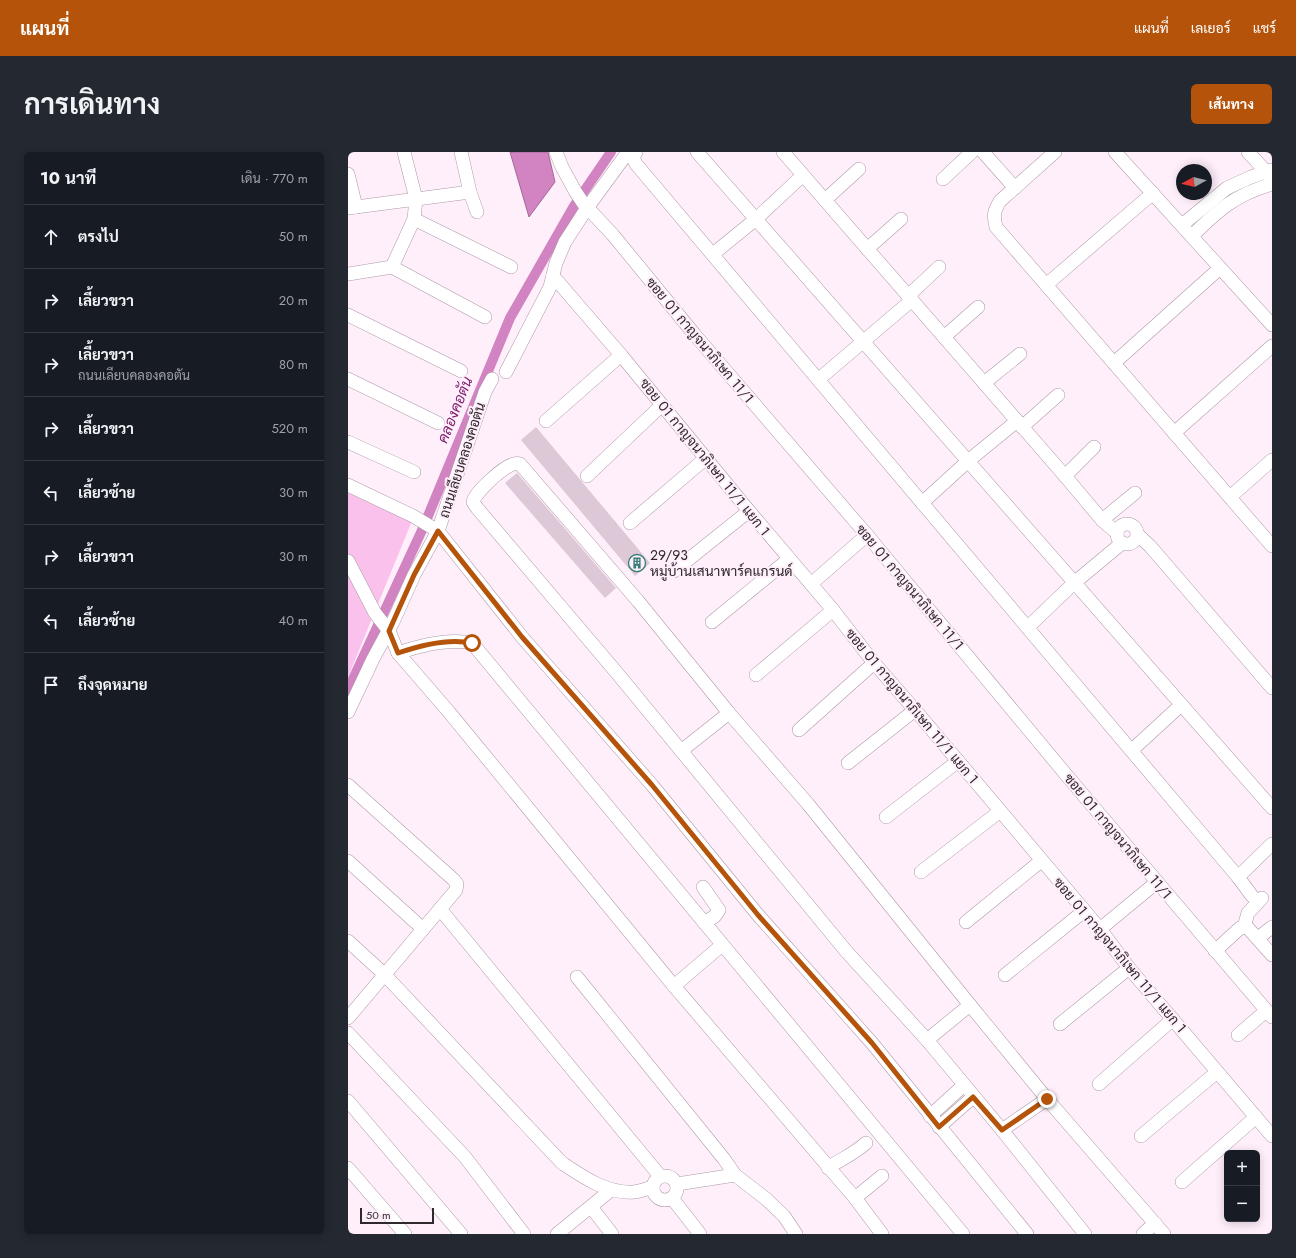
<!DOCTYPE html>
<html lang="th">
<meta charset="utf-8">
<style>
body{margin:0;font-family:Jost,Sarabun,sans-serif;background:#242831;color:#f1f3f6}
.controls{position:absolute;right:12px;bottom:12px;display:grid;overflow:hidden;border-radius:6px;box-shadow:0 2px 10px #0003}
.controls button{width:36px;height:36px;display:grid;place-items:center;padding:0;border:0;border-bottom:1px solid #363941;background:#171b24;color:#f1f3f6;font:20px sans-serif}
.compass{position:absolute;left:828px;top:12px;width:36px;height:36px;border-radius:50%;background:#171b24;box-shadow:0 2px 10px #0003;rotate:262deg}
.scale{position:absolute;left:12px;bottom:10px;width:74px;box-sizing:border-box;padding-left:4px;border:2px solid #2f282d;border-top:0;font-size:11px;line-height:14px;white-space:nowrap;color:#2f282d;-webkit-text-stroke:3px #ffeffb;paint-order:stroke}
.stop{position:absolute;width:12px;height:12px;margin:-9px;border:3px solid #b45309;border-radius:50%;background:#fff}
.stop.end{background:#b45309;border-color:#fff;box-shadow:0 1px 4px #0008}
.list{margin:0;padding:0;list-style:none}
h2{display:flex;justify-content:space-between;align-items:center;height:52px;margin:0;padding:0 16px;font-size:17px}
h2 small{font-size:13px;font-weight:400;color:#9ea1a6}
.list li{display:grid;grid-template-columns:26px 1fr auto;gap:12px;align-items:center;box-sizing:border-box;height:64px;padding:0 16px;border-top:1px solid #363941}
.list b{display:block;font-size:15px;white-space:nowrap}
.list p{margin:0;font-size:13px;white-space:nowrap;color:#9ea1a6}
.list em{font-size:13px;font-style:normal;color:#9ea1a6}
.icon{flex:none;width:22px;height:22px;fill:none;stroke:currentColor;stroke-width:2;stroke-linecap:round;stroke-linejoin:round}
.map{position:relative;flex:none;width:924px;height:1082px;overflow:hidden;border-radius:6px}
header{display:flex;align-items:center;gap:24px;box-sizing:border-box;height:56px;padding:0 20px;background:#b45309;color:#fff}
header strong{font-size:19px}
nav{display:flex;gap:22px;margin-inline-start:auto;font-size:14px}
.intro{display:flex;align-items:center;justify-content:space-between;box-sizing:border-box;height:96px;padding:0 24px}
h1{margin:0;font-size:28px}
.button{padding:10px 18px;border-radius:6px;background:#b45309;color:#fff;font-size:14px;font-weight:700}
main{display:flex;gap:24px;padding:0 24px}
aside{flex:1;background:#171b24;border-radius:6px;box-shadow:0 2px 10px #0003}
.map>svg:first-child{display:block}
.green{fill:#fac1ec}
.water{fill:#d283c2;stroke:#a16895}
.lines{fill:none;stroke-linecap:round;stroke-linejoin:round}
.canal{stroke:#d283c2;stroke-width:10}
.building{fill:#dcc8d7}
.minor-casing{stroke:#ac99a7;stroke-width:14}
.minor{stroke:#fff;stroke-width:13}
.route{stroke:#b45309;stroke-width:5}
.labels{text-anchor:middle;stroke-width:4;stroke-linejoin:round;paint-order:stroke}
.street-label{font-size:14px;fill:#2f282d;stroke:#ffeffb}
.poi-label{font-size:14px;fill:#2f282d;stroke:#ffeffb;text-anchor:start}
.water-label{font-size:15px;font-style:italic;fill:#7f2070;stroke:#ffeffb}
</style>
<header>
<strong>แผนที่</strong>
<nav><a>แผนที่</a><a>เลเยอร์</a><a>แชร์</a></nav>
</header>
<div class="intro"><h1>การเดินทาง</h1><a class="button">เส้นทาง</a></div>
<main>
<aside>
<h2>10 นาที<small>เดิน · 770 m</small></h2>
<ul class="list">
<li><svg class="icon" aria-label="ahead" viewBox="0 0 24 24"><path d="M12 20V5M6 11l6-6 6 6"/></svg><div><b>ตรงไป</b></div><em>50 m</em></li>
<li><svg class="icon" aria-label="right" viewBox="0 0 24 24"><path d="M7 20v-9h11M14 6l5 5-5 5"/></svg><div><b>เลี้ยวขวา</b></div><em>20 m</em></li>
<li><svg class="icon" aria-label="right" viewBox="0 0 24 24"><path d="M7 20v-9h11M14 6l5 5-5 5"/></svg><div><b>เลี้ยวขวา</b><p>ถนนเลียบคลองคอตัน</p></div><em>80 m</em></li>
<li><svg class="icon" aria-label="right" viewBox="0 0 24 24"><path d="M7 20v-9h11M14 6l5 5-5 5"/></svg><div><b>เลี้ยวขวา</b></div><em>520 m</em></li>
<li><svg class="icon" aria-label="left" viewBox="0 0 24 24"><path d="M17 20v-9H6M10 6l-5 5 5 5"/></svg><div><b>เลี้ยวซ้าย</b></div><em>30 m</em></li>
<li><svg class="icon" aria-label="right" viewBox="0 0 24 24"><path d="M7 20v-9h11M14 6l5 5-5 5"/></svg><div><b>เลี้ยวขวา</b></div><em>30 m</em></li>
<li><svg class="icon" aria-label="left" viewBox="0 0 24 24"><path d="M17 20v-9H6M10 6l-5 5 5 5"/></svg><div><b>เลี้ยวซ้าย</b></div><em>40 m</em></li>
<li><svg class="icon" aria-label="arrive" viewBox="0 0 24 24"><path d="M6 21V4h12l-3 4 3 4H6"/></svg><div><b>ถึงจุดหมาย</b></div></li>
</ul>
</aside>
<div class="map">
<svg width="924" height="1082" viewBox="0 0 924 1082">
<rect width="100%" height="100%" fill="#ffeffb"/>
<polygon class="green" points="0,340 64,369 0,525"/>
<polygon class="water" points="162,0 200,0 207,30 181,65"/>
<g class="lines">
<polyline class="canal" points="0,538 75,376 162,166 226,54 263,0"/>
</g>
<g class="building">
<polygon points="188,275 302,411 287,424 173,288"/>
<polygon points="169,321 268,436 257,446 157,331"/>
</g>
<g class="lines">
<g class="minor-casing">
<g id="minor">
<polyline points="208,0 214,15 227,39 235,51 265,83 347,183 519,383 720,625 924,865"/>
<polyline points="288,0 285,6 288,12 890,725 904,744"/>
<polyline points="349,0 924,656"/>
<polyline points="435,0 717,324 754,368 769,381"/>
<polyline points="635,0 667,36"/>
<path d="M 707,0 L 652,49 C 646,59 645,63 648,75 L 924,394"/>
<polyline points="767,0 924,173"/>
<polyline points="900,0 923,25"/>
<polyline points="0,22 8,55"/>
<polyline points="595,27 624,0"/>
<polyline points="122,40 129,60"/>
<polyline points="477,48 511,17"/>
<polyline points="0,56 122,40 113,0"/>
<polyline points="66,67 163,115"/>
<polyline points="834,73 879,36 903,25 924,18"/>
<path d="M 844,84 C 870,58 887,43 924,32"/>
<polyline points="519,97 553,67"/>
<polyline points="365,102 408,67 454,24"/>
<polyline points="44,115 66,67 68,47 56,0"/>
<polyline points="0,122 44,115 137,165"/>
<polyline points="205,124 273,203 401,359 485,458 526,511 567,558 752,777 781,816 924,984"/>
<polyline points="698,133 805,41"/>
<polyline points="560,144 591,115"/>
<polyline points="0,163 113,219"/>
<polyline points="596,185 630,155"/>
<polyline points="766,211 872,116"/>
<polyline points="158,220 202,135 208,111 217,90 239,56 280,0"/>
<polyline points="0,227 90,271"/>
<polyline points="471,227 564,148"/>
<polyline points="636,231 672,202"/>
<polyline points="198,269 273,203"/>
<polyline points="674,275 710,243"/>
<polyline points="826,281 924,194"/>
<polyline points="0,290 66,320"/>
<polyline points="239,324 314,253"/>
<polyline points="717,324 746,295"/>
<polyline points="0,333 65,364 90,379 174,485 304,633 410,763 524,891 679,1082"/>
<polyline points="882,345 924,308"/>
<polyline points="574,351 620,309 669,269"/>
<polyline points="754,368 787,341"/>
<polyline points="282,371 358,306"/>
<circle cx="779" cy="382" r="10"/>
<polyline points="790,383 802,394 924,536"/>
<polyline points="0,409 27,461 41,479 50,501 101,560 326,834 507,1046 534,1082"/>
<polyline points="326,419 401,359"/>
<polyline points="463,432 519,383"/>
<polyline points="364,470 441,407"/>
<polyline points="680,475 726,431 774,391"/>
<path d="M 50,501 C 73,493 100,486 124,491 L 615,1082"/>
<polyline points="408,523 485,458"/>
<polyline points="0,560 25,507 45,470 66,423 90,379 137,240 144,227"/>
<polyline points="451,578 526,511"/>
<polyline points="784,598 833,553"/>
<polyline points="333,599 381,561"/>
<polyline points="500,611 567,558"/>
<polyline points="0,633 106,728 109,732 108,738 0,866"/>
<polyline points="538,665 610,609"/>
<polyline points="0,709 75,777"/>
<polyline points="573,720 651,660"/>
<polyline points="890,725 924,692"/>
<polyline points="355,735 371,758 367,764 356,771"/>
<polyline points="92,757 312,1024"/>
<polyline points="618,770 693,709"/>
<polyline points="896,775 900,761 914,746"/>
<polyline points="752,777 809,730"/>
<polyline points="910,786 924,775"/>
<path d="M 0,789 L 36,822 L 214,1011 C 235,1025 259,1042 286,1040 C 292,1039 299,1037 305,1035"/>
<polyline points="867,799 892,776 899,775 924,803"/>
<polyline points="657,823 736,759"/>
<polyline points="229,825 376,1007 387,1023 417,1046 436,1064 448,1082"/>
<polyline points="326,834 374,793"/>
<polyline points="712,872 781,816"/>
<polyline points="0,881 117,1005 176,1082"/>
<polyline points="890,883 918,859"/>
<polyline points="579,888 622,853"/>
<polyline points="751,932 825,867"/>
<polyline points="0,949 113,1082"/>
<polyline points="582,964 616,933"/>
<polyline points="591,975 625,945"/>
<polyline points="654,978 699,947"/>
<polyline points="793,984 869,920"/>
<polyline points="0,1016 57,1082"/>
<path d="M 480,1016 C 493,1007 506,1002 518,991"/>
<circle cx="317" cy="1036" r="12"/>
<polyline points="834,1030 908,965"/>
<polyline points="329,1032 387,1023"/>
<polyline points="324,1046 352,1082"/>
<polyline points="507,1046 534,1024"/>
<polyline points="243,1055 264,1082"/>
<polyline points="209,1082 263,1038"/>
<path d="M 737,1082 L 654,978 L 579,888 L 498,799 L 269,521 L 129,356 L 125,350 C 126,341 156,314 166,312 C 169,311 169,311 172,312 L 290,449 L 381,561 L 460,652 L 622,853 L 699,947 L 816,1082"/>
<polyline points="795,1082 807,1071"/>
</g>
</g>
<use href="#minor" class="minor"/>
</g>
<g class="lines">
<path class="route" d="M 124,491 C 100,486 73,493 50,501 L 41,479 L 66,423 L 90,379 L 174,485 L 304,633 L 410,763 L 524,891 L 591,975 L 625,945 L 654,978 L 699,947"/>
</g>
<defs>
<g id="building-ring" transform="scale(0.9)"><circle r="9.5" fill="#ffeffb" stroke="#377d75" stroke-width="1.5"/><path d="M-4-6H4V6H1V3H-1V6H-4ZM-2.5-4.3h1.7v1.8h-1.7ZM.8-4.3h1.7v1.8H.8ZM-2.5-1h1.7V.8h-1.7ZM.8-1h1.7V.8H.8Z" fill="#377d75"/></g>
</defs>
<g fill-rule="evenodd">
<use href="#building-ring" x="289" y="411"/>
</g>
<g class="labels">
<g class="street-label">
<text transform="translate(352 188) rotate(50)" y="5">ซอย 01 กาญจนาภิเษก 11/1</text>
<text transform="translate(357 305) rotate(51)" y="5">ซอย 01 กาญจนาภิเษก 11/1 แยก 1</text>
<text transform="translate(114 308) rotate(-72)" y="5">ถนนเลียบคลองคอตัน</text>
<text transform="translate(562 435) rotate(50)" y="5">ซอย 01 กาญจนาภิเษก 11/1</text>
<text transform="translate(564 554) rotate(50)" y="5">ซอย 01 กาญจนาภิเษก 11/1 แยก 1</text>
<text transform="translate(770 684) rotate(50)" y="5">ซอย 01 กาญจนาภิเษก 11/1</text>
<text transform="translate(772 803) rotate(50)" y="5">ซอย 01 กาญจนาภิเษก 11/1 แยก 1</text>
</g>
<g class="poi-label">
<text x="302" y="408">29/93<tspan x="302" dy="16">หมู่บ้านเสนาพาร์คแกรนด์</tspan></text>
</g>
<g class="water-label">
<text transform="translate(107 258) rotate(-68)" y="5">คลองคอตัน</text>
</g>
</g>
</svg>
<div class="controls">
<button>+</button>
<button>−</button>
</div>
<svg class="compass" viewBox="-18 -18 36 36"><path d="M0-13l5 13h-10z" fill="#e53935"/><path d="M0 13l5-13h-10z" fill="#9ea1a6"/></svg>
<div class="scale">50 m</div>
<div class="stop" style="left:124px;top:491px"></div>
<div class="stop end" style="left:699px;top:947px"></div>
</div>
</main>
